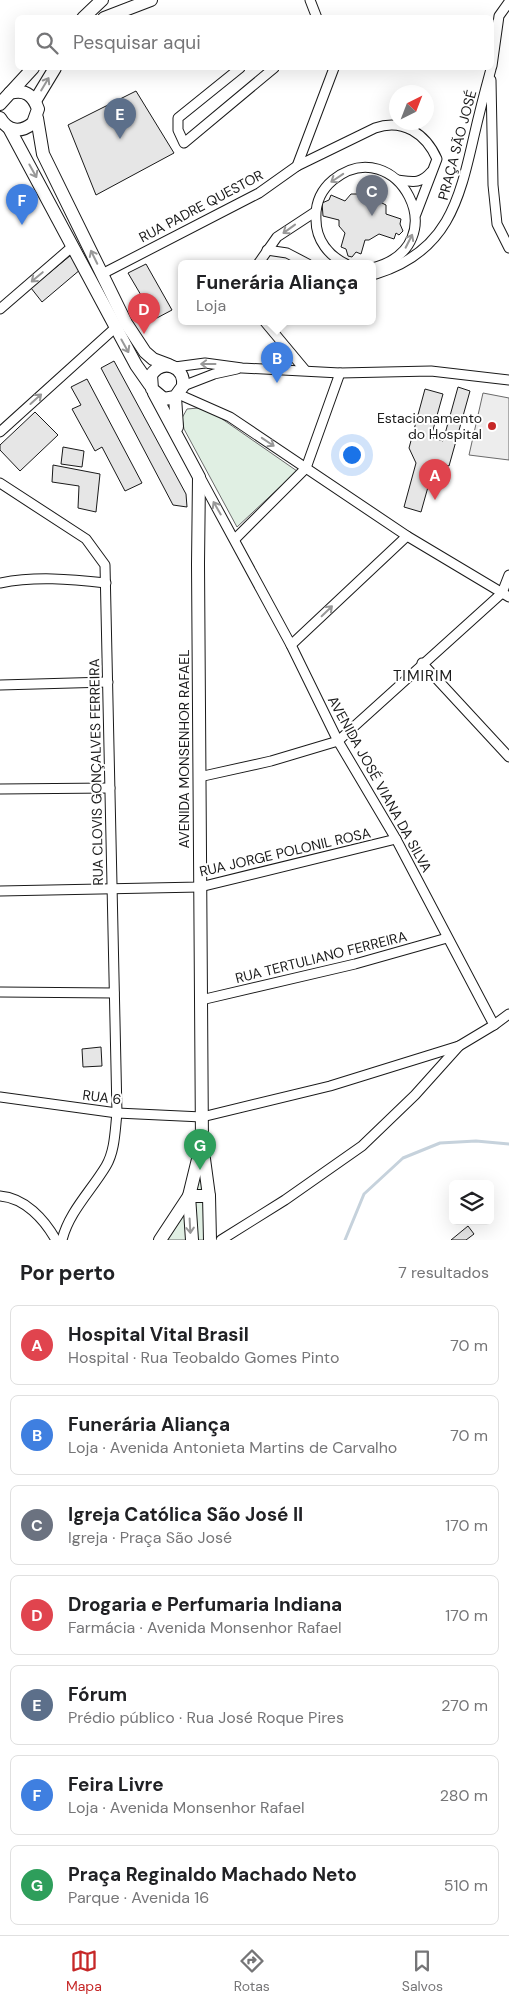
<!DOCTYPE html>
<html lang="pt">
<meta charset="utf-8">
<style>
body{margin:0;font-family:"DM Sans",sans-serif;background:#f2f2f2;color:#202124}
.controls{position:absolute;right:15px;bottom:15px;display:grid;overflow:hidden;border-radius:8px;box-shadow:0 5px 20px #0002}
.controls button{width:45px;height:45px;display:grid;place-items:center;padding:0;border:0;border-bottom:1px solid #e0e0e0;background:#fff;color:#202124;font:25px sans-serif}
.compass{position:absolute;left:389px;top:85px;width:45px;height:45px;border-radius:50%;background:#fff;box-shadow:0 5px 20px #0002;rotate:42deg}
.you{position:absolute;left:351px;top:454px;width:18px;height:18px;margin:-12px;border:4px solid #fff;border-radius:50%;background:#1a73e8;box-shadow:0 0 0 8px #1a73e833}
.badge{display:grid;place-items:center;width:32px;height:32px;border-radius:50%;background:#c62828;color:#fff;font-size:16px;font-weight:700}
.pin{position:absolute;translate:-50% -41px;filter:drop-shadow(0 1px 2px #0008)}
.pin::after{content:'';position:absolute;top:26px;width:18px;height:15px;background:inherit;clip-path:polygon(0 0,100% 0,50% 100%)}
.popup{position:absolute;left:178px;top:260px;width:198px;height:65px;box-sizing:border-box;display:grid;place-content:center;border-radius:8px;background:#fff;filter:drop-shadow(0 1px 4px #0005);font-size:16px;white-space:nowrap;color:#757577}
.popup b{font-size:19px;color:#202124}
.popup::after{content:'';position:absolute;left:50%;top:100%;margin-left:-10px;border:10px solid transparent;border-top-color:#fff}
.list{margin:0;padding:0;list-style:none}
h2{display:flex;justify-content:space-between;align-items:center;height:65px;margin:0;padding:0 20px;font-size:21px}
h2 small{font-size:16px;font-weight:400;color:#757577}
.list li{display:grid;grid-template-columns:32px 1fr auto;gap:15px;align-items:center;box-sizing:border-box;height:80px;margin:0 10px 10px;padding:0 10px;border:1px solid #e0e0e0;border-radius:8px}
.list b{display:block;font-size:19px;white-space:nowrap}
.list p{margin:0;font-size:16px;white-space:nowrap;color:#757577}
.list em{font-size:16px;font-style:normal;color:#757577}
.icon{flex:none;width:28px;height:28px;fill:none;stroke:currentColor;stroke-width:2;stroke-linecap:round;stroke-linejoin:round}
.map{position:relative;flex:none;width:509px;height:1240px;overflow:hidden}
.search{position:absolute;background:#fff;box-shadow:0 5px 20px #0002;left:15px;right:15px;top:15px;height:55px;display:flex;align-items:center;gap:12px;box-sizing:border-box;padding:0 18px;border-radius:8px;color:#757577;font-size:19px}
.sheet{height:695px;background:#fff}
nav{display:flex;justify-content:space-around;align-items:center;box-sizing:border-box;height:70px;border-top:1px solid #e0e0e0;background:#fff;font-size:14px;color:#757577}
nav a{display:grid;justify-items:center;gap:2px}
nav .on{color:#c62828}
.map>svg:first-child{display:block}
.green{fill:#e0efe3;stroke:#6a6a6a}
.parking{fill:#ededed;stroke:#6a6a6a}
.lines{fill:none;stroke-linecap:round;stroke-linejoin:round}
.stream{stroke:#c6d2dc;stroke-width:3}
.building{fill:#e6e6e6;stroke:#1a1a1a}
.minor-casing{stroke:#1a1a1a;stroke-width:11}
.secondary-casing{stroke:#1a1a1a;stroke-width:14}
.minor{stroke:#fff;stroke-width:9}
.secondary{stroke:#fff;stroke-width:12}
.oneway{stroke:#989898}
.poi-dot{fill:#c62828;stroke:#fff;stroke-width:2}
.labels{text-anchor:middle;stroke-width:4;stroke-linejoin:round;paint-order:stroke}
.street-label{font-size:14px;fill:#1a1a1a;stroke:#fff}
.poi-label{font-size:14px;fill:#1a1a1a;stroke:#fff;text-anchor:end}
.neighbourhood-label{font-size:15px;letter-spacing:1px;fill:#1a1a1a;stroke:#fff}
</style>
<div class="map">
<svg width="509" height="1240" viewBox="0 0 509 1240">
<rect width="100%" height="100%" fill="#fff"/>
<g class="green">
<polygon points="198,408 215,414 297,471 237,527 184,429 182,418 187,409"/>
<polygon points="202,1144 210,1240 160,1240 182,1204"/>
</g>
<polygon class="parking" points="483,393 509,398 509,460 469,455"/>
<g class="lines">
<polyline class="stream" points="345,1240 364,1194 403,1158 440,1143 476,1141 509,1144"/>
</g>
<g class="building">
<polygon points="136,91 174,153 96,195 68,125"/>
<polygon points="376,178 381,186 385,187 380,202 386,205 386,214 401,219 400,224 403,231 399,235 396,233 394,239 379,234 369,240 365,240 361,254 356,252 352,257 348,256 346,249 341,247 345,233 339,226 339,220 323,216 322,203 329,200 331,195 345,201 351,194 359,194 365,179 370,181"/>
<polygon points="71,255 81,269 42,302 31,288"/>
<polygon points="146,264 172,310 155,319 128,273"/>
<polygon points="114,361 186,494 187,507 173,505 101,368"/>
<polygon points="87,379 142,483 125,491 102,447 95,451 72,409 81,405 71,387"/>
<polygon points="458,387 470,391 449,466 435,462 421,512 404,507 416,463 409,448 425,389 443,394 431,437 443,441"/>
<polygon points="35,412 58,435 20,471 0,450 0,445"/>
<polygon points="63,447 84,451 82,467 61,464"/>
<polygon points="53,465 100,474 96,512 78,508 79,486 52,482"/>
<polygon points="101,1047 102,1066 83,1067 82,1049"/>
<polygon points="468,1226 474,1234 466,1240 451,1240"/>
</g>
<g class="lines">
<g class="minor-casing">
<g id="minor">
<polyline points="310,0 317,18"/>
<polyline points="492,66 499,16 509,2"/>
<polyline points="240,68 178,118 178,130 184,143 274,68"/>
<polyline points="491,80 493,185 497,224 509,248"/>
<path d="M 297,166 L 375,128 C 403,118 426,134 437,159 L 416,214"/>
<path d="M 398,180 C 413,182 421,184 431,172"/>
<polyline points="267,250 287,253 308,264"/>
<polyline points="258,264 277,237 315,212"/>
<path d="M 346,264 C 329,256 316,240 316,220 C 315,204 321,190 333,180 C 396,129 460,246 372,268"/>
<path d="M 372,273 L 376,274 C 447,252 459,202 474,136 C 479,114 485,91 491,69"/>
<polyline points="102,274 259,193 297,166 334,68"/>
<polyline points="0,309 73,246"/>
<polyline points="265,322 305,370"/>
<polyline points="175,367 205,363 242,368 340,373 431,371 509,380"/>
<polyline points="183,386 214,374 237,369"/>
<polyline points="178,394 230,417 407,536 509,597"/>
<polyline points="0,432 115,328"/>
<polyline points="200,477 291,645 338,741 396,839 494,1025"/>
<path d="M 0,483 L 86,539 L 105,565 L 117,1113 C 115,1130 115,1151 106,1166 C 91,1191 69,1212 62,1240"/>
<polyline points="235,539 306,468 340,373"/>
<path d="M 0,583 C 35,576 70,579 106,583"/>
<polyline points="291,645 407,536"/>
<polyline points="422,663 509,757"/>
<polyline points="0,685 108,682"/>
<polyline points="199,777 271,761 338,741 502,593 509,575"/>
<polyline points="0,789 110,788"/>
<polyline points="0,891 200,887 396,839"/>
<polyline points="0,992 114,993"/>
<polyline points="201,1000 355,964 447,938"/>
<polyline points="0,1097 117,1113 202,1117 330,1086 459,1046"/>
<path d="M 0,1196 C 25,1198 44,1219 56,1240"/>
<polyline points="221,1240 285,1200 362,1146 415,1095 459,1046 494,1025 509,1014"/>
</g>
</g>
<g class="secondary-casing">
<g id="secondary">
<polyline points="83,18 102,0"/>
<polyline points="104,18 151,0"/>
<polyline points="10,93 33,68"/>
<polyline points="35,101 55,68"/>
<path d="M 0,104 L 10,93 C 25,89 33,95 38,109 L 33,123 C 21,133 8,132 0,118"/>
<polyline points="37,118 43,154 126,323 145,352 153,359 169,365"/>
<polyline points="9,128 136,365 150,385"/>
<polyline points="154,393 199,477 198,564 202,1144 209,1196 210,1240"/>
<path d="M 175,397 L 164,399 L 152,389 L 151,375 C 163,358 185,366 183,386 L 175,397 L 177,427"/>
<polyline points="160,1240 189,1196 209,1196"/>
<polyline points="192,1240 189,1196 200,1151"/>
</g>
</g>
<use href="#minor" class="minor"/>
<use href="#secondary" class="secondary"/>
</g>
<defs><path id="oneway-shaft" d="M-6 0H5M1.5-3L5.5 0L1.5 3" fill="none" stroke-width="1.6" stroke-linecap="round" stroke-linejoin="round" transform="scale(1.25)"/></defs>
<g class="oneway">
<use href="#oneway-shaft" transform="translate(45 84) rotate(-59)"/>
<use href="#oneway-shaft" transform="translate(33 171) rotate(61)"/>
<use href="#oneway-shaft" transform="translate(337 178) rotate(146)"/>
<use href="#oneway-shaft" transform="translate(289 229) rotate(144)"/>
<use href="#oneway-shaft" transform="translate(409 241) rotate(-63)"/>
<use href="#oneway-shaft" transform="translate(94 257) rotate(-116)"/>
<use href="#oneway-shaft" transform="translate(37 277) rotate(140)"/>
<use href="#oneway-shaft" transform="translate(125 346) rotate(61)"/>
<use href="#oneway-shaft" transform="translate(208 364) rotate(-180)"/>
<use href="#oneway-shaft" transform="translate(36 399) rotate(-42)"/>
<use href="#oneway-shaft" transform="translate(268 442) rotate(34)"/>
<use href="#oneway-shaft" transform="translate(217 508) rotate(-120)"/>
<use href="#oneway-shaft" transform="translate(327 611) rotate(-44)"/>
<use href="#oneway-shaft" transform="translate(190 1226) rotate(87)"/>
</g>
<circle class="poi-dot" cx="492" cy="426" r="5"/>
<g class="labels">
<g class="street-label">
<text transform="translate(457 145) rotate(-75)" y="5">PRAÇA SÃO JOSÉ</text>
<text transform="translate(201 206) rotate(-28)" y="5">RUA PADRE QUESTOR</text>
<text transform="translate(184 749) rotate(-90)" y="5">AVENIDA MONSENHOR RAFAEL</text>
<text transform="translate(96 772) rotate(-91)" y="5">RUA CLOVIS GONÇALVES FERREIRA</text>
<text transform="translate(380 784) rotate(61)" y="5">AVENIDA JOSÉ VIANA DA SILVA</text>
<text transform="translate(285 852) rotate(-13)" y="5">RUA JORGE POLONIL ROSA</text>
<text transform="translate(321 957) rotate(-14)" y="5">RUA TERTULIANO FERREIRA</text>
<text transform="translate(102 1097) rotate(7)" y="5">RUA 6</text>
</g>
<g class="poi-label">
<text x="482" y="423">Estacionamento<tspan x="482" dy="16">do Hospital</tspan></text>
</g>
<g class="neighbourhood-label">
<text x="423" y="681">TIMIRIM</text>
</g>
</g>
</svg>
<div class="controls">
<button><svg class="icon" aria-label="layers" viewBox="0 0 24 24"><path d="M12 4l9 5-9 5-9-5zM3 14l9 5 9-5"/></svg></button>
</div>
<svg class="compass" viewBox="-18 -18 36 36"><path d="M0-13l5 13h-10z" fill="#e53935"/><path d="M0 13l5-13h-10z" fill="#757577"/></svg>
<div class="you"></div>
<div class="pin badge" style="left:435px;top:500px;background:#e0444e">A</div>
<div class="pin badge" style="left:277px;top:383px;background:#3f7fe0">B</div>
<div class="popup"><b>Funerária Aliança</b>Loja</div>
<div class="pin badge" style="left:372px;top:216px;background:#6b7280">C</div>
<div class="pin badge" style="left:144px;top:334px;background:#e0444e">D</div>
<div class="pin badge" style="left:120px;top:139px;background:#5c6f8a">E</div>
<div class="pin badge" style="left:22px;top:225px;background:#3f7fe0">F</div>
<div class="pin badge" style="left:200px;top:1170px;background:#2e9e5b">G</div>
<div class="search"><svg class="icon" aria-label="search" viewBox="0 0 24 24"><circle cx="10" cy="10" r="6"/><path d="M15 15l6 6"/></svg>Pesquisar aqui</div>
</div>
<section class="sheet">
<h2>Por perto<small>7 resultados</small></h2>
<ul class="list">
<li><span class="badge" style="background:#e0444e">A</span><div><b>Hospital Vital Brasil</b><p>Hospital · Rua Teobaldo Gomes Pinto</p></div><em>70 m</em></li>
<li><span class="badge" style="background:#3f7fe0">B</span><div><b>Funerária Aliança</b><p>Loja · Avenida Antonieta Martins de Carvalho</p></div><em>70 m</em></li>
<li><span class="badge" style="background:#6b7280">C</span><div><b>Igreja Católica São José II</b><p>Igreja · Praça São José</p></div><em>170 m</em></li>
<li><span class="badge" style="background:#e0444e">D</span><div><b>Drogaria e Perfumaria Indiana</b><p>Farmácia · Avenida Monsenhor Rafael</p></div><em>170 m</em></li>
<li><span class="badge" style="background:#5c6f8a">E</span><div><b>Fórum</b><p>Prédio público · Rua José Roque Pires</p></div><em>270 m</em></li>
<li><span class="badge" style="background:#3f7fe0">F</span><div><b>Feira Livre</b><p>Loja · Avenida Monsenhor Rafael</p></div><em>280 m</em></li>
<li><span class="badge" style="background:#2e9e5b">G</span><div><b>Praça Reginaldo Machado Neto</b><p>Parque · Avenida 16</p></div><em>510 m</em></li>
</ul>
</section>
<nav>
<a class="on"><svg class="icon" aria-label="map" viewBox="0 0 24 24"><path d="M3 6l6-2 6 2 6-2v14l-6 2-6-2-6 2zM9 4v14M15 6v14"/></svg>Mapa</a>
<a><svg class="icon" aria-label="directions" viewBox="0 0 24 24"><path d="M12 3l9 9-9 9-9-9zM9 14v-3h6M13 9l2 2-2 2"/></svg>Rotas</a>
<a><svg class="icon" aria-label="saved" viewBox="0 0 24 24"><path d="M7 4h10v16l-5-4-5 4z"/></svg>Salvos</a>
</nav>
